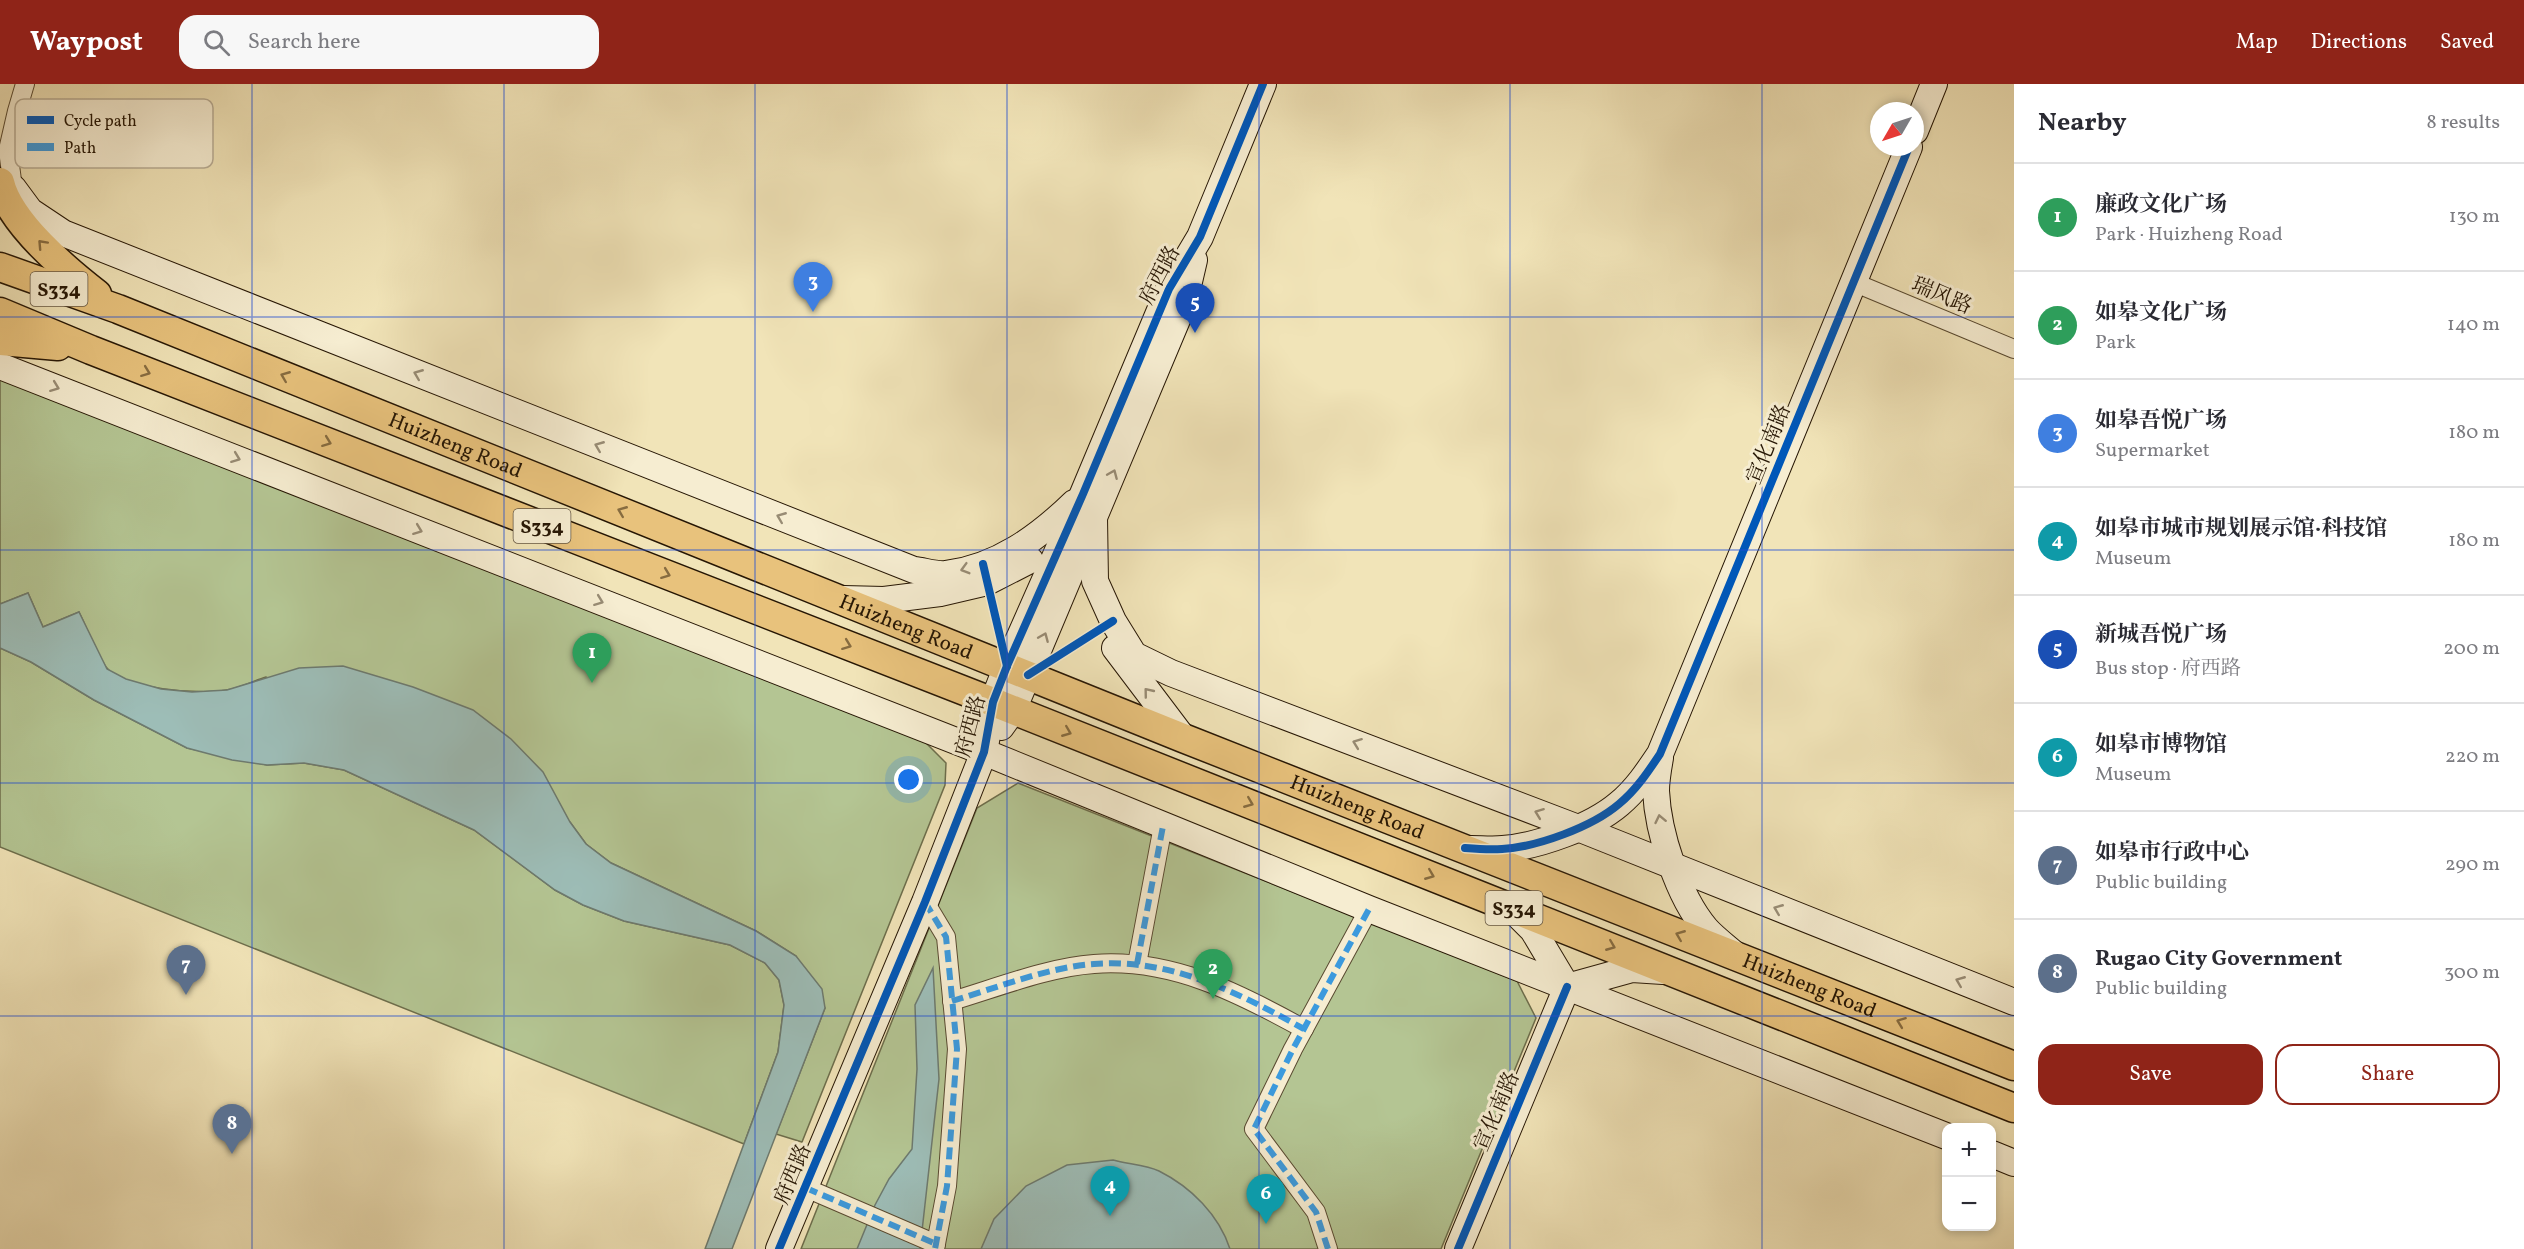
<!DOCTYPE html>
<meta charset="utf-8">
<style>
body{margin:0;font-family:Vollkorn,"Noto Serif SC",serif;background:#f7f7f7;color:#2b2b33}
.controls{position:absolute;right:18px;bottom:18px;display:grid;overflow:hidden;border-radius:12px;box-shadow:0 3px 9px #0003}
.controls button{width:54px;height:54px;display:grid;place-items:center;padding:0;border:0;border-bottom:2px solid #e1e1e2;background:#fff;color:#2b2b33;font:30px sans-serif}
.compass{position:absolute;left:1870px;top:18px;width:54px;height:54px;border-radius:50%;background:#fff;box-shadow:0 3px 9px #0003;rotate:231deg}
.you{position:absolute;left:909px;top:696px;width:21px;height:21px;margin:-15px;border:4px solid #fff;border-radius:50%;background:#1a73e8;box-shadow:0 0 0 9px #1a73e833}
.badge{display:grid;place-items:center;width:39px;height:39px;border-radius:50%;background:#8f2418;color:#fff;font-size:20px;font-weight:700}
.pin{position:absolute;translate:-50% -50px;filter:drop-shadow(0 2px 3px #0008)}
.pin::after{content:'';position:absolute;top:32px;width:21px;height:18px;background:inherit;clip-path:polygon(0 0,100% 0,50% 100%)}
.list{margin:0;padding:0;list-style:none}
h2{display:flex;justify-content:space-between;align-items:center;height:78px;margin:0;padding:0 24px;font-size:26px}
h2 small{font-size:20px;font-weight:400;color:#7c7c81}
.list li{display:grid;grid-template-columns:39px 1fr auto;gap:18px;align-items:center;box-sizing:border-box;height:108px;padding:0 24px;border-top:2px solid #e1e1e2}
.list b{display:block;font-size:22px;white-space:nowrap}
.list p{margin:0;font-size:20px;white-space:nowrap;color:#7c7c81}
.list em{font-size:20px;font-style:normal;color:#7c7c81}
.actions{display:flex;gap:12px;padding:18px 24px}
.actions a{flex:1;padding:14px 0;border:2px solid #8f2418;border-radius:18px;text-align:center;font-size:21px;color:#8f2418}
.actions .main{background:#8f2418;color:#fff}
.icon{flex:none;width:33px;height:33px;fill:none;stroke:currentColor;stroke-width:2;stroke-linecap:round;stroke-linejoin:round}
.map{position:relative;flex:none;width:2014px;height:1165px;overflow:hidden}
header{display:flex;align-items:center;gap:36px;box-sizing:border-box;height:84px;padding:0 30px;background:#8f2418;color:#fff}
header strong{font-size:28px}
nav{display:flex;gap:33px;margin-inline-start:auto;font-size:21px}
.search{width:420px;height:54px;background:#f7f7f7;display:flex;align-items:center;gap:15px;box-sizing:border-box;padding:0 21px;border-radius:18px;color:#7c7c81;font-size:22px}
main{display:flex}
aside{flex:1;background:#fff}
.map>svg:first-child{display:block}
.green{fill:#b4c593;stroke:#6d6e4c;stroke-width:1.5}
.water{fill:#9dbdb7;stroke:#6d7a6f;stroke-width:1.5}
.lines{fill:none;stroke-linecap:round;stroke-linejoin:round}
.street-casing{stroke:#594a31;stroke-width:20}
.secondary-casing{stroke:#261604;stroke-width:28}
.primary-casing{stroke:#261604;stroke-width:31}
.street{stroke:#f6edd1;stroke-width:18}
.secondary{stroke:#f6edd1;stroke-width:26}
.primary{stroke:#e8c27c;stroke-width:28}
.quiet{stroke:#3c9add;stroke-width:6;stroke-dasharray:12 6;stroke-linecap:butt}
.cycleway-casing{stroke:#f6edd1;stroke-width:11}
.cycleway{stroke:#0057b8;stroke-width:8}
.oneway{stroke:#876c40}
.oneway2{stroke:#988c75}
.grid{fill:none;stroke:#1d4ed8;stroke-width:1.5;stroke-opacity:0.55}
.labels{text-anchor:middle;stroke-width:6;stroke-linejoin:round;paint-order:stroke}
.shield{fill:#f6edd1;stroke:#645642;stroke-width:1.5}
.shield-label{font-size:20px;font-weight:bold;fill:#261604}
.street-label{font-size:21px;fill:#261604;stroke:#f6edd1}
.key{fill:#f6edd1;stroke:#b8ac94;stroke-width:1.5}
.key-label{font-size:16px;fill:#261604}
</style>
<header>
<strong>Waypost</strong>
<div class="search"><svg class="icon" aria-label="search" viewBox="0 0 24 24"><circle cx="10" cy="10" r="6"/><path d="M15 15l6 6"/></svg>Search here</div>
<nav><a>Map</a><a>Directions</a><a>Saved</a></nav>
</header>
<main>
<div class="map">
<svg width="2014" height="1165" viewBox="0 0 2014 1165">
<rect width="100%" height="100%" fill="#f1e4b8"/>
<filter id="stains"><feTurbulence type="fractalNoise" baseFrequency=".00333" numOctaves="4"/><feColorMatrix values="0 0 0 0 .2 0 0 0 0 .09 0 0 0 0 .02 0 0 0 .5 -.17"/></filter>
<radialGradient id="worn" r=".72"><stop offset=".6" stop-color="#630" stop-opacity="0"/><stop offset="1" stop-color="#630" stop-opacity=".3"/></radialGradient>
<g class="green">
<path d="M 0,289 L 921,654 L 946,679 L 945,701 L 802,1058 L 776,1050 L 825,924 L 796,872 L 756,847 L 611,779 L 586,760 L 570,738 L 266,593 C 253,597 240,604 226,606 C 201,611 122,605 106,583 C 95,567 88,546 79,528 L 43,543 L 28,509 L 0,520 Z"/>
<polygon points="0,564 31,578 94,616 187,664 267,681 304,679 344,686 474,746 555,806 583,821 624,837 730,861 765,879 779,896 784,921 781,945 778,968 744,1060 0,763"/>
<polygon points="1018,699 1517,897 1536,934 1441,1165 801,1165 977,724"/>
</g>
<g class="water">
<polygon points="28,509 43,543 79,528 107,585 126,595 161,605 192,608 227,606 299,584 343,582 413,603 473,626 511,655 543,688 570,738 586,760 611,779 756,847 796,872 822,905 825,924 732,1165 705,1165 778,968 784,921 779,896 765,879 730,861 624,837 583,821 555,806 474,746 344,686 304,679 267,681 232,676 187,664 94,616 31,578 0,564 0,520"/>
<polygon points="933,884 939,995 920,1165 857,1165 875,1121 889,1095 912,1065 917,985 915,921"/>
<path d="M 1113,1076 C 1127,1080 1146,1081 1159,1087 C 1191,1103 1219,1131 1230,1165 L 981,1165 L 994,1135 L 1026,1102 L 1067,1081 Z"/>
</g>
<g class="lines">
<g class="street-casing">
<g id="street">
<polyline points="13,104 8,66 17,27 25,0"/>
<polyline points="1853,198 2014,265"/>
<polyline points="925,818 946,853 957,965 947,1102 935,1165"/>
<polyline points="1137,880 1163,742"/>
<path d="M 952,917 C 996,904 1049,883 1094,880 C 1171,874 1239,909 1304,945"/>
<polyline points="806,1104 936,1160"/>
<polyline points="1328,1165 1316,1128 1254,1045 1293,965 1369,825"/>
</g>
</g>
<g class="secondary-casing">
<g id="secondary">
<polyline points="1915,47 1934,0"/>
<path d="M 13,104 L 30,127 L 63,149 L 914,486 C 924,487 936,491 946,490 C 997,484 1039,453 1074,419"/>
<polyline points="0,282 984,668 1369,825 1946,1052"/>
<polyline points="1094,434 1095,497 1113,537 1134,571 1171,589 1578,744 2014,918"/>
<polyline points="843,515 884,516 940,509 987,498 1030,476"/>
<polyline points="1115,564 1183,654"/>
<polyline points="1001,643 1013,626 1184,219 1194,176"/>
<path d="M 1660,674 C 1658,685 1656,696 1656,707 C 1658,749 1678,812 1706,845 C 1714,854 1725,862 1734,870"/>
<path d="M 1471,765 C 1481,765 1493,766 1503,765 C 1539,762 1592,743 1619,720 C 1636,706 1648,688 1660,670 L 1909,63"/>
<polyline points="1512,825 1533,846 1567,903"/>
<polyline points="1567,903 1632,885 1663,887"/>
<polyline points="1992,1070 2014,1079"/>
<polyline points="779,1165 925,818 984,668 993,618 1007,582 1083,410 1169,205 1200,153 1263,0"/>
<polyline points="1458,1165 1567,903"/>
</g>
</g>
<g class="primary-casing">
<g id="primary">
<path d="M 0,98 C 9,138 66,186 97,210"/>
<path id="s1" d="M 0,183 L 118,225 L 1183,654 L 2014,982"/>
<polyline points="0,228 91,266 993,618 2014,1024"/>
<polyline points="0,257 58,262"/>
</g>
</g>
<use href="#street" class="street"/>
<use href="#secondary" class="secondary"/>
<use href="#primary" class="primary"/>
<g class="quiet">
<polyline points="925,818 946,853 957,965 947,1102 935,1165"/>
<polyline points="1137,880 1163,742"/>
<path d="M 952,917 C 996,904 1049,883 1094,880 C 1171,874 1239,909 1304,945"/>
<polyline points="806,1104 936,1160"/>
<polyline points="1328,1165 1316,1128 1254,1045 1293,965 1369,825"/>
</g>
<g class="cycleway-casing">
<g id="cycleway">
<polyline points="983,480 1007,582"/>
<polyline points="1028,591 1113,537"/>
<path d="M 1465,764 C 1477,765 1490,766 1502,765 C 1537,763 1592,743 1619,720 C 1636,706 1648,688 1660,670 L 1909,63"/>
<polyline points="779,1165 925,818 984,668 993,618 1007,582 1083,410 1169,205 1200,153 1263,0"/>
<polyline points="1458,1165 1567,903"/>
</g>
</g>
<use href="#cycleway" class="cycleway"/>
</g>
<defs><path id="oneway-chevron" d="M-2-3.5L2.5 0L-2 3.5" fill="none" stroke-width="1.6" stroke-linecap="round" stroke-linejoin="round" transform="scale(1.5)"/></defs>
<g class="oneway">
<use href="#oneway-chevron" transform="translate(42 160) rotate(-133)"/>
<use href="#oneway-chevron" transform="translate(146 288) rotate(21)"/>
<use href="#oneway-chevron" transform="translate(285 292) rotate(-158)"/>
<use href="#oneway-chevron" transform="translate(327 358) rotate(21)"/>
<use href="#oneway-chevron" transform="translate(622 427) rotate(-158)"/>
<use href="#oneway-chevron" transform="translate(666 490) rotate(21)"/>
<use href="#oneway-chevron" transform="translate(847 561) rotate(21)"/>
<use href="#oneway-chevron" transform="translate(1067 648) rotate(22)"/>
<use href="#oneway-chevron" transform="translate(1249 719) rotate(22)"/>
<use href="#oneway-chevron" transform="translate(1430 791) rotate(22)"/>
<use href="#oneway-chevron" transform="translate(1680 851) rotate(-158)"/>
<use href="#oneway-chevron" transform="translate(1611 862) rotate(22)"/>
<use href="#oneway-chevron" transform="translate(1901 938) rotate(-159)"/>
</g>
<g class="oneway2">
<use href="#oneway-chevron" transform="translate(418 290) rotate(-158)"/>
<use href="#oneway-chevron" transform="translate(55 303) rotate(21)"/>
<use href="#oneway-chevron" transform="translate(599 362) rotate(-158)"/>
<use href="#oneway-chevron" transform="translate(236 374) rotate(21)"/>
<use href="#oneway-chevron" transform="translate(1113 390) rotate(-67)"/>
<use href="#oneway-chevron" transform="translate(781 433) rotate(-158)"/>
<use href="#oneway-chevron" transform="translate(418 446) rotate(21)"/>
<use href="#oneway-chevron" transform="translate(965 485) rotate(164)"/>
<use href="#oneway-chevron" transform="translate(599 517) rotate(21)"/>
<use href="#oneway-chevron" transform="translate(1044 553) rotate(-67)"/>
<use href="#oneway-chevron" transform="translate(1148 608) rotate(-129)"/>
<use href="#oneway-chevron" transform="translate(1357 659) rotate(-159)"/>
<use href="#oneway-chevron" transform="translate(1539 729) rotate(-159)"/>
<use href="#oneway-chevron" transform="translate(1660 735) rotate(-102)"/>
<use href="#oneway-chevron" transform="translate(1778 825) rotate(-158)"/>
<use href="#oneway-chevron" transform="translate(1960 897) rotate(-158)"/>
</g>
<path class="grid" d="M 252,0 L 252,1165M 504,0 L 504,1165M 755,0 L 755,1165M 1007,0 L 1007,1165M 1259,0 L 1259,1165M 1510,0 L 1510,1165M 1762,0 L 1762,1165M 0,233 L 2014,233M 0,466 L 2014,466M 0,699 L 2014,699M 0,932 L 2014,932"/>
<g class="labels">
<g class="shield">
<rect x="30.5" y="188" width="57" height="34" rx="4.5"/>
<rect x="513.5" y="425" width="57" height="34" rx="4.5"/>
<rect x="1485.5" y="807" width="57" height="34" rx="4.5"/>
</g>
<g class="shield-label">
<text x="59" y="212">S334</text>
<text x="542" y="449">S334</text>
<text x="1514" y="831">S334</text>
</g>
<g class="street-label">
<text transform="translate(1159 191) rotate(-62)" y="7">府西路</text>
<text transform="translate(1942 211) rotate(23)" y="7">瑞风路</text>
<text dy="7" stroke="none"><textPath href="#s1" startOffset="489">Huizheng Road</textPath></text>
<text transform="translate(1768 360) rotate(-68)" y="7">宣化南路</text>
<text dy="7" stroke="none"><textPath href="#s1" startOffset="975">Huizheng Road</textPath></text>
<text transform="translate(970 642) rotate(-75)" y="7">府西路</text>
<text dy="7" stroke="none"><textPath href="#s1" startOffset="1461">Huizheng Road</textPath></text>
<text dy="7" stroke="none"><textPath href="#s1" startOffset="1947">Huizheng Road</textPath></text>
<text transform="translate(1496 1027) rotate(-67)" y="7">宣化南路</text>
<text transform="translate(792 1090) rotate(-67)" y="7">府西路</text>
</g>
</g>
<rect x="15" y="15" width="198" height="69" rx="9" class="key"/>
<rect x="27" y="32" width="27" height="8" fill="#0057b8"/>
<rect x="27" y="59" width="27" height="8" fill="#3c9add"/>
<g class="key-label">
<text x="64" y="42">Cycle path</text>
<text x="64" y="69">Path</text>
</g>
<rect width="100%" height="100%" filter="url(#stains)"/>
<rect width="100%" height="100%" fill="url(#worn)"/>
</svg>
<div class="controls">
<button>+</button>
<button>−</button>
</div>
<svg class="compass" viewBox="-18 -18 36 36"><path d="M0-13l5 13h-10z" fill="#e53935"/><path d="M0 13l5-13h-10z" fill="#7c7c81"/></svg>
<div class="you"></div>
<div class="pin badge" style="left:592px;top:599px;background:#2e9e5b">1</div>
<div class="pin badge" style="left:1213px;top:915px;background:#2e9e5b">2</div>
<div class="pin badge" style="left:813px;top:228px;background:#3f7fe0">3</div>
<div class="pin badge" style="left:1110px;top:1132px;background:#0f9aa8">4</div>
<div class="pin badge" style="left:1195px;top:249px;background:#1a4fb4">5</div>
<div class="pin badge" style="left:1266px;top:1140px;background:#0f9aa8">6</div>
<div class="pin badge" style="left:186px;top:911px;background:#5c6f8a">7</div>
<div class="pin badge" style="left:232px;top:1070px;background:#5c6f8a">8</div>
</div>
<aside>
<h2>Nearby<small>8 results</small></h2>
<ul class="list">
<li><span class="badge" style="background:#2e9e5b">1</span><div><b>廉政文化广场</b><p>Park · Huizheng Road</p></div><em>130 m</em></li>
<li><span class="badge" style="background:#2e9e5b">2</span><div><b>如皋文化广场</b><p>Park</p></div><em>140 m</em></li>
<li><span class="badge" style="background:#3f7fe0">3</span><div><b>如皋吾悦广场</b><p>Supermarket</p></div><em>180 m</em></li>
<li><span class="badge" style="background:#0f9aa8">4</span><div><b>如皋市城市规划展示馆·科技馆</b><p>Museum</p></div><em>180 m</em></li>
<li><span class="badge" style="background:#1a4fb4">5</span><div><b>新城吾悦广场</b><p>Bus stop · 府西路</p></div><em>200 m</em></li>
<li><span class="badge" style="background:#0f9aa8">6</span><div><b>如皋市博物馆</b><p>Museum</p></div><em>220 m</em></li>
<li><span class="badge" style="background:#5c6f8a">7</span><div><b>如皋市行政中心</b><p>Public building</p></div><em>290 m</em></li>
<li><span class="badge" style="background:#5c6f8a">8</span><div><b>Rugao City Government</b><p>Public building</p></div><em>300 m</em></li>
</ul>
<div class="actions"><a class="main">Save</a><a>Share</a></div>
</aside>
</main>
